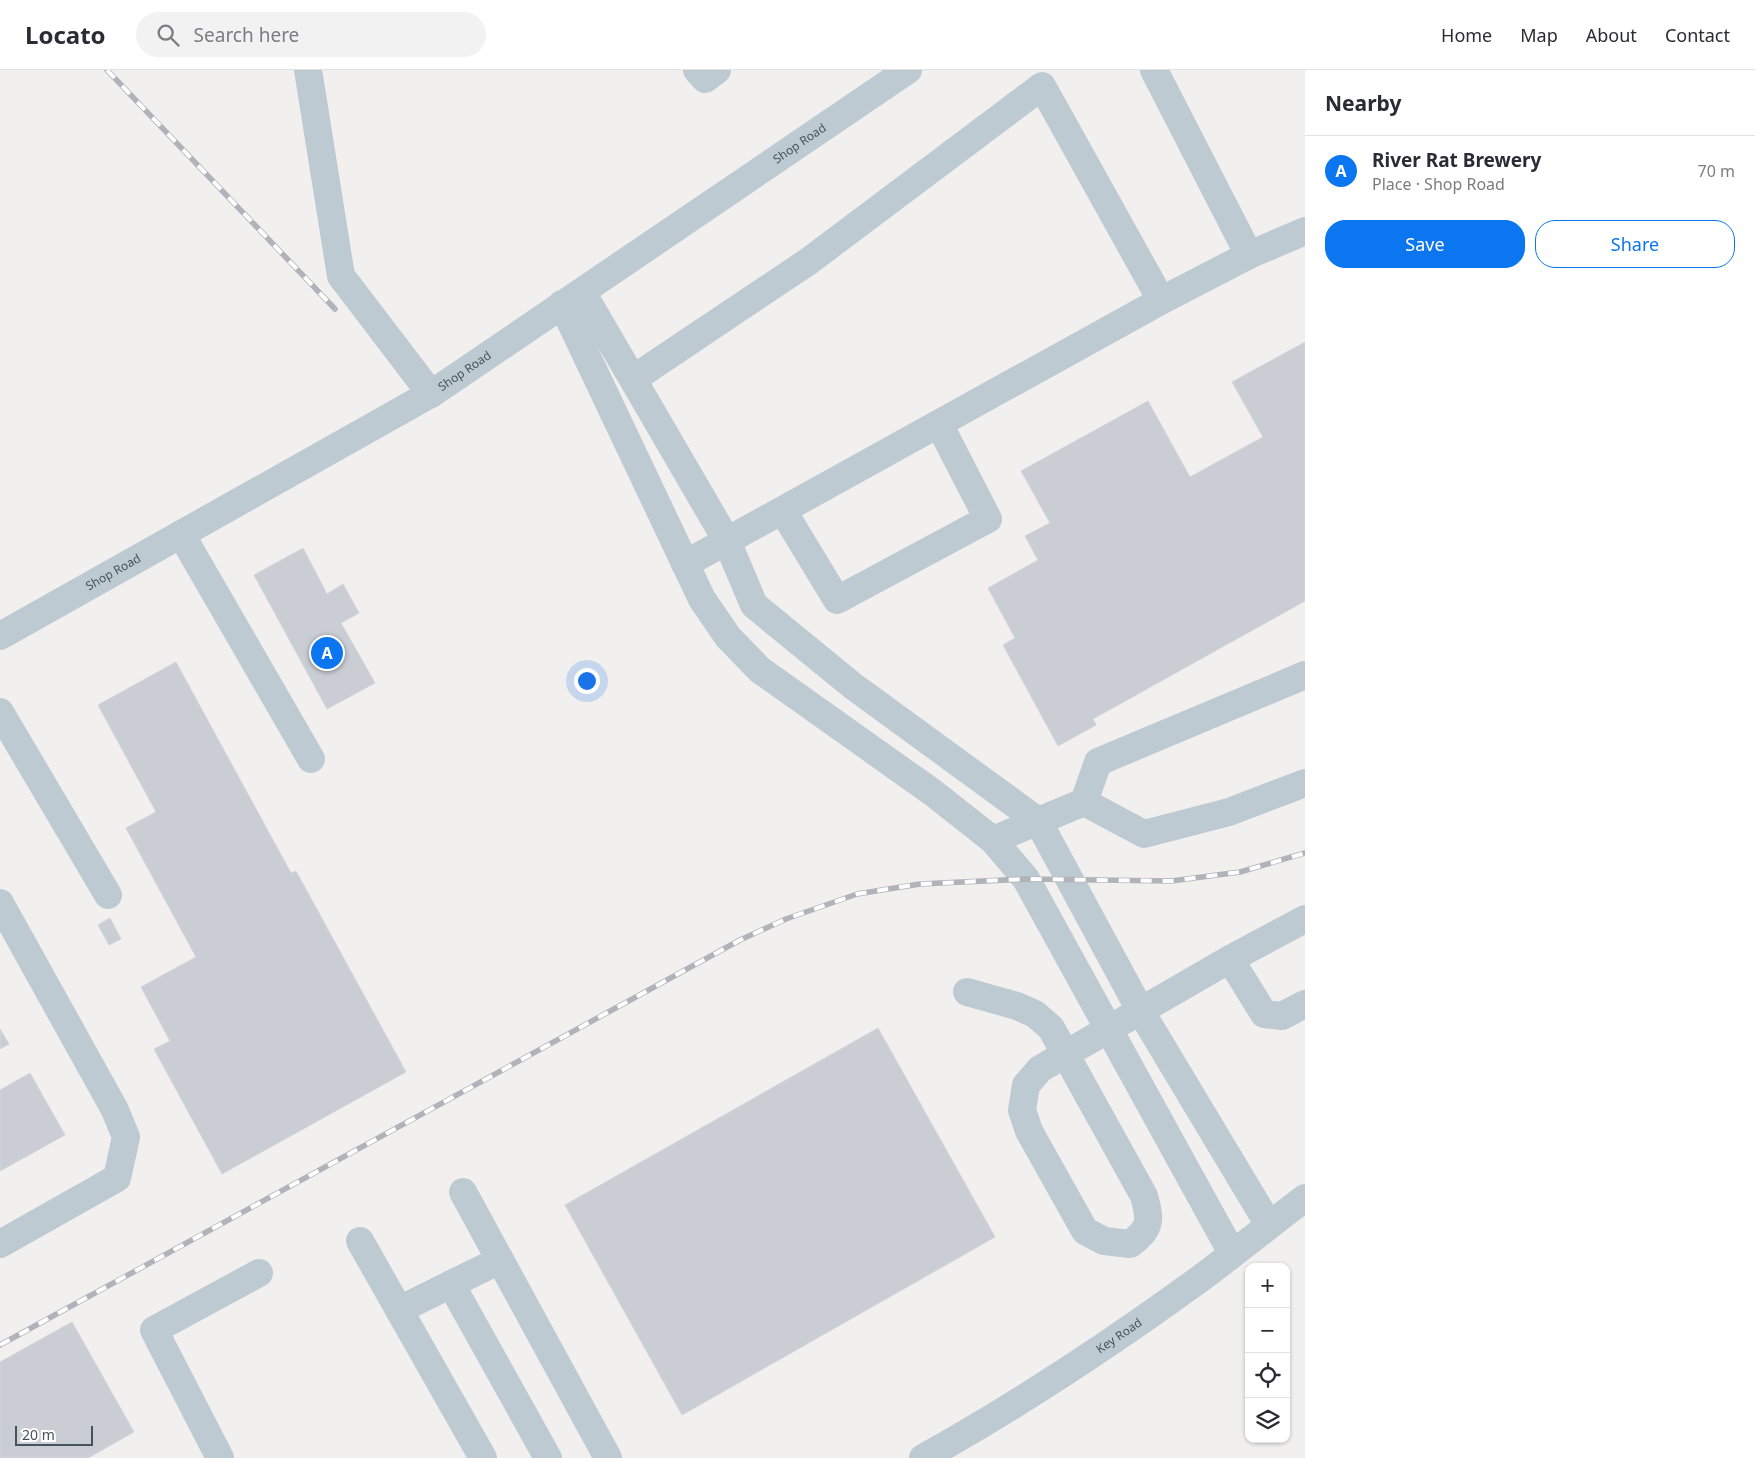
<!DOCTYPE html>
<meta charset="utf-8">
<style>
body{margin:0;font-family:"Noto Sans",sans-serif;background:#f2f2f3;color:#2b2b33}
.controls{position:absolute;right:15px;bottom:15px;display:grid;overflow:hidden;border-radius:10px;box-shadow:0 1px 4px #0004}
.controls button{width:45px;height:45px;display:grid;place-items:center;padding:0;border:0;border-bottom:1px solid #e1e1e2;background:#fff;color:#2b2b33;font:25px sans-serif}
.scale{position:absolute;left:15px;bottom:12px;width:78px;box-sizing:border-box;padding-left:5px;border:2px solid #45535e;border-top:0;font-size:14px;line-height:18px;white-space:nowrap;color:#45535e;-webkit-text-stroke:4px #fff;paint-order:stroke}
.you{position:absolute;left:586px;top:610px;width:18px;height:18px;margin:-12px;border:4px solid #fff;border-radius:50%;background:#1a73e8;box-shadow:0 0 0 8px #1a73e833}
.badge{display:grid;place-items:center;width:32px;height:32px;border-radius:50%;background:#0b76ef;color:#fff;font-size:16px;font-weight:700}
.pin{position:absolute;translate:-50% -50%;border:2px solid #fff;box-shadow:0 1px 5px #0006}
.list{margin:0;padding:0;list-style:none}
h2{display:flex;justify-content:space-between;align-items:center;height:65px;margin:0;padding:0 20px;font-size:21px}
h2 small{font-size:16px;font-weight:400;color:#7c7c81}
.list li{display:grid;grid-template-columns:32px 1fr auto;gap:15px;align-items:center;box-sizing:border-box;height:70px;padding:0 20px;border-top:1px solid #e1e1e2}
.list b{display:block;font-size:19px;white-space:nowrap}
.list p{margin:0;font-size:16px;white-space:nowrap;color:#7c7c81}
.list em{font-size:16px;font-style:normal;color:#7c7c81}
.actions{display:flex;gap:10px;padding:15px 20px}
.actions a{flex:1;padding:11px 0;border:1px solid #0b76ef;border-radius:20px;text-align:center;font-size:18px;color:#0b76ef}
.actions .main{background:#0b76ef;color:#fff}
.icon{flex:none;width:28px;height:28px;fill:none;stroke:currentColor;stroke-width:2;stroke-linecap:round;stroke-linejoin:round}
.map{position:relative;flex:none;width:1305px;height:1388px;overflow:hidden}
header{display:flex;align-items:center;gap:30px;box-sizing:border-box;height:70px;padding:0 25px;background:#fff;border-bottom:1px solid #e1e1e2}
header strong{font-size:24px}
nav{display:flex;gap:28px;margin-inline-start:auto;font-size:18px}
.search{width:350px;height:45px;background:#f2f2f3;display:flex;align-items:center;gap:12px;box-sizing:border-box;padding:0 18px;border-radius:28px;color:#7c7c81;font-size:19px}
main{display:flex}
aside{flex:1;background:#fff}
.map>svg:first-child{display:block}
.building{fill:#caced4;stroke:#d2d5db}
.lines{fill:none;stroke-linecap:round;stroke-linejoin:round}
.minor{stroke:#becad2;stroke-width:28}
.rail-casing{stroke:#b0b4ba;stroke-width:5.5}
.rail{stroke:#fff;stroke-width:4;stroke-dasharray:11;stroke-linecap:butt}
.labels{text-anchor:middle;stroke-width:4;stroke-linejoin:round;paint-order:stroke}
.street-label{font-size:12px;fill:#45535e;stroke:#fff}
</style>
<header>
<strong>Locato</strong>
<div class="search"><svg class="icon" aria-label="search" viewBox="0 0 24 24"><circle cx="10" cy="10" r="6"/><path d="M15 15l6 6"/></svg>Search here</div>
<nav><a>Home</a><a>Map</a><a>About</a><a>Contact</a></nav>
</header>
<main>
<div class="map">
<svg width="1305" height="1388" viewBox="0 0 1305 1388">
<rect width="100%" height="100%" fill="#f2efef"/>
<g class="building">
<polygon points="1305,272 1305,531 1093,649 1096,655 1058,676 1003,575 1015,568 988,518 1038,490 1025,466 1050,453 1021,401 1148,331 1190,407 1263,367 1232,312"/>
<polygon points="303,478 327,524 343,514 359,543 341,553 375,613 327,639 254,505"/>
<polygon points="176,592 291,803 296,801 406,1002 222,1104 154,979 170,971 141,917 196,887 126,758 156,742 98,635"/>
<polygon points="110,848 121,869 109,875 98,855"/>
<polygon points="878,958 995,1167 682,1345 565,1135"/>
<polygon points="0,959 9,974 0,979"/>
<polygon points="30,1003 65,1065 0,1101 0,1020"/>
<polygon points="72,1252 134,1362 88,1388 0,1388 0,1292"/>
</g>
<g class="lines">
<g class="minor">
<polyline points="308,0 341,206 431,324"/>
<polyline points="697,0 705,9 717,0"/>
<polyline points="1154,0 1249,185"/>
<polyline points="582,222 727,471 754,535 853,616 1038,751 1140,940 1269,1155"/>
<polyline points="562,234 702,529 728,567 760,600 932,722 993,770 1026,809 1232,1183"/>
<polyline points="633,309 809,191 1042,16 1161,230"/>
<polyline points="783,441 837,530 988,449 939,354"/>
<polyline points="181,464 311,689"/>
<polyline points="685,494 1166,228 1249,185 1305,161"/>
<path id="s1" d="M 0,566 L 434,322 L 908,0"/>
<polyline points="0,642 108,825"/>
<polyline points="1084,732 1144,764 1229,742 1305,713"/>
<polyline points="993,770 1084,732 1098,692 1305,605"/>
<polyline points="0,833 115,1040 126,1067 117,1108 0,1174"/>
<polyline points="1230,889 1264,944 1282,946 1305,934"/>
<path d="M 967,922 L 1017,936 L 1035,944 L 1051,958 L 1144,1126 C 1151,1151 1151,1158 1130,1174 L 1104,1171 L 1085,1161 L 1029,1061 L 1022,1040 L 1026,1015 L 1040,999 L 1064,985 L 1230,889 L 1305,849"/>
<polyline points="463,1122 608,1388"/>
<polyline points="360,1171 483,1388"/>
<polyline points="451,1214 548,1388"/>
<polyline points="399,1240 500,1190"/>
<polyline points="220,1388 154,1260 259,1203"/>
<path id="s2" d="M 923,1388 C 1018,1335 1109,1275 1197,1211 C 1234,1184 1269,1155 1305,1128"/>
</g>
<g class="rail-casing">
<g id="rail">
<polyline points="107,0 335,239"/>
<polyline points="0,1275 740,870 786,849 857,824 920,814 1026,809 1171,811 1240,802 1305,783"/>
</g>
</g>
<use href="#rail" class="rail"/>
</g>
<g class="labels">
<g class="street-label">
<text dy="4" stroke="none"><textPath href="#s1" startOffset="940">Shop Road</textPath></text>
<text dy="4" stroke="none"><textPath href="#s1" startOffset="535">Shop Road</textPath></text>
<text dy="4" stroke="none"><textPath href="#s1" startOffset="130">Shop Road</textPath></text>
<text dy="4" stroke="none"><textPath href="#s2" startOffset="231">Key Road</textPath></text>
</g>
</g>
</svg>
<div class="controls">
<button>+</button>
<button>−</button>
<button><svg class="icon" aria-label="locate" viewBox="0 0 24 24"><circle cx="12" cy="12" r="6"/><path d="M12 2v4M12 18v4M2 12h4M18 12h4"/></svg></button>
<button><svg class="icon" aria-label="layers" viewBox="0 0 24 24"><path d="M12 4l9 5-9 5-9-5zM3 14l9 5 9-5"/></svg></button>
</div>
<div class="scale">20 m</div>
<div class="you"></div>
<div class="pin badge" style="left:327px;top:583px">A</div>
</div>
<aside>
<h2>Nearby<small></small></h2>
<ul class="list">
<li><span class="badge">A</span><div><b>River Rat Brewery</b><p>Place · Shop Road</p></div><em>70 m</em></li>
</ul>
<div class="actions"><a class="main">Save</a><a>Share</a></div>
</aside>
</main>
